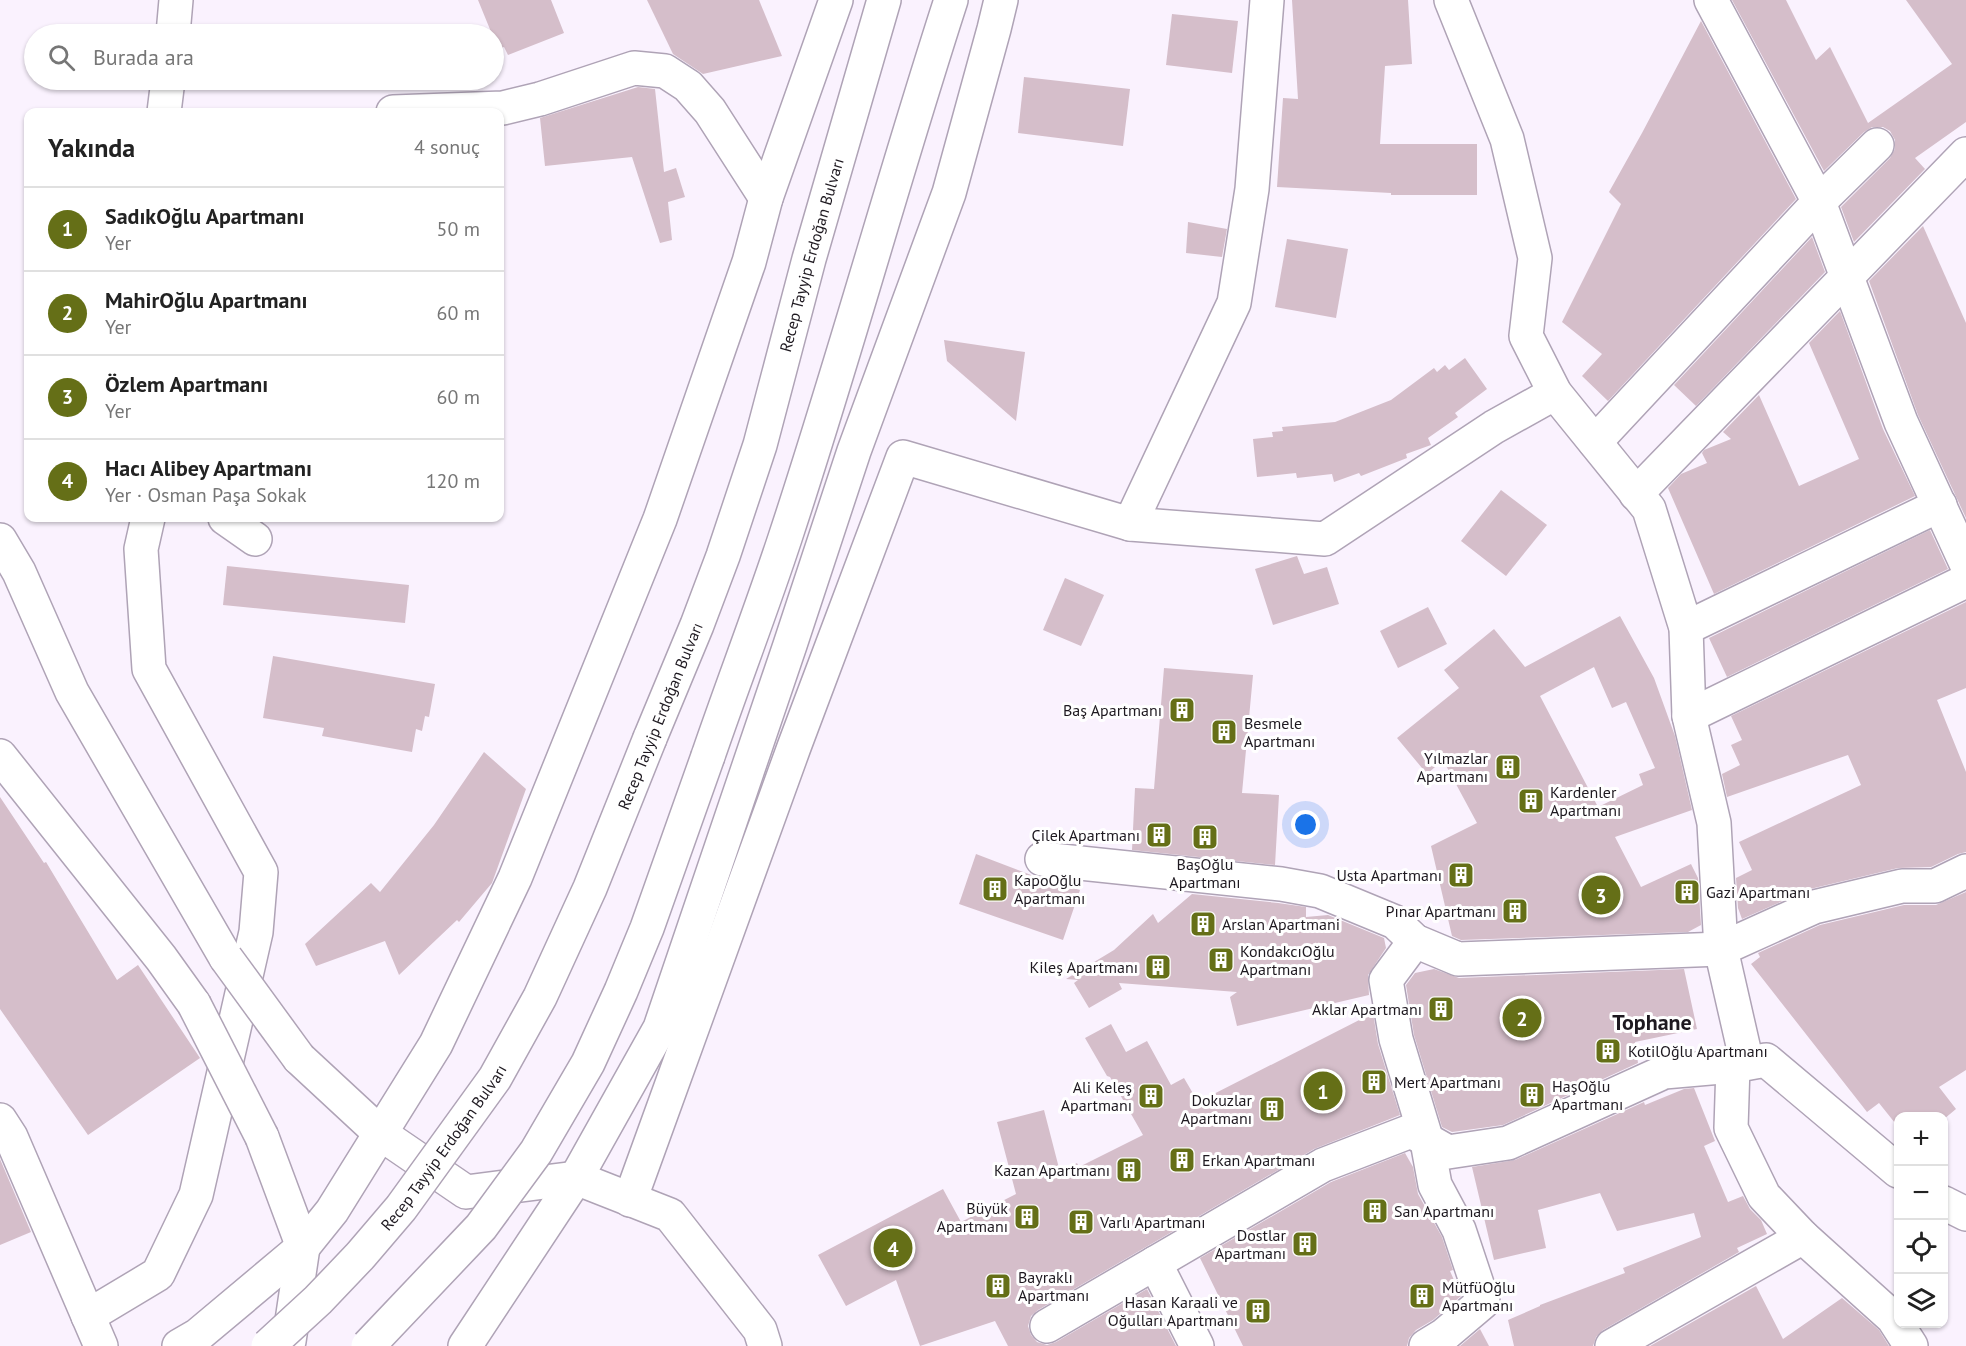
<!DOCTYPE html>
<html lang="tr">
<meta charset="utf-8">
<style>
body{margin:0;font-family:"PT Sans",sans-serif;background:#f6f6f6;color:#222}
.controls{position:absolute;right:18px;bottom:18px;display:grid;overflow:hidden;border-radius:12px;box-shadow:0 2px 4px #0004}
.controls button{width:54px;height:54px;display:grid;place-items:center;padding:0;border:0;border-bottom:2px solid #e0e0e0;background:#fff;color:#222;font:30px sans-serif}
.you{position:absolute;left:1306px;top:825px;width:21px;height:21px;margin:-15px;border:4px solid #fff;border-radius:50%;background:#1a73e8;box-shadow:0 0 0 9px #1a73e833}
.badge{display:grid;place-items:center;width:39px;height:39px;border-radius:50%;background:#656f17;color:#fff;font-size:20px;font-weight:700}
.pin{position:absolute;translate:-50% -50%;border:3px solid #fff;box-shadow:0 2px 6px #0006}
.list{margin:0;padding:0;list-style:none}
h2{display:flex;justify-content:space-between;align-items:center;height:78px;margin:0;padding:0 24px;font-size:26px}
h2 small{font-size:20px;font-weight:400;color:#767676}
.list li{display:grid;grid-template-columns:39px 1fr auto;gap:18px;align-items:center;box-sizing:border-box;height:84px;padding:0 24px;border-top:2px solid #e0e0e0}
.list b{display:block;font-size:22px;white-space:nowrap}
.list p{margin:0;font-size:20px;white-space:nowrap;color:#767676}
.list em{font-size:20px;font-style:normal;color:#767676}
.icon{flex:none;width:33px;height:33px;fill:none;stroke:currentColor;stroke-width:2;stroke-linecap:round;stroke-linejoin:round}
.map{position:relative;flex:none;width:1966px;height:1346px;overflow:hidden}
.search{position:absolute;background:#fff;box-shadow:0 2px 4px #0004;left:24px;top:24px;width:480px;height:66px;display:flex;align-items:center;gap:15px;box-sizing:border-box;padding:0 21px;border-radius:33px;color:#767676;font-size:22px}
.panel{position:absolute;background:#fff;box-shadow:0 2px 4px #0004;left:24px;top:108px;width:480px;height:414px;border-radius:12px}
.map>svg:first-child{display:block}
.building{fill:#d5beca;fill-rule:evenodd}
.lines{fill:none;stroke-linecap:round;stroke-linejoin:round}
.minor-casing{stroke:#afa3b6;stroke-width:36}
.primary-casing{stroke:#afa3b6;stroke-width:36}
.minor{stroke:#fff;stroke-width:33}
.primary{stroke:#fff;stroke-width:33}
.primary-bridge-casing{stroke:#afa3b6;stroke-width:36;stroke-linecap:butt}
.primary-bridge{stroke:#fff;stroke-width:33}
.labels{text-anchor:middle;stroke-width:6;stroke-linejoin:round;paint-order:stroke}
.street-label{font-size:16px;fill:#1e1920;stroke:#fff}
.poi-label{font-size:16px;fill:#1e1920;stroke:#fff;text-anchor:start}
.district-label{font-size:22px;font-weight:bold;fill:#1e1920;stroke:#fff}
</style>
<div class="map">
<svg width="1966" height="1346" viewBox="0 0 1966 1346">
<rect width="100%" height="100%" fill="#faf2fe"/>
<g class="building">
<polygon points="478,0 551,0 564,33 508,55 504,47 498,49"/>
<polygon points="647,0 759,0 782,56 703,74 673,54"/>
<polygon points="1292,0 1408,0 1412,64 1385,66 1380,144 1477,144 1477,195 1391,195 1391,193 1277,187 1283,98 1298,99"/>
<polygon points="1732,0 1786,0 1816,60 1830,47 1868,123 1952,64 1906,0 1966,0 1966,122 1915,158 1925,169 1854,242 1841,207 1890,158 1895,149 1895,140 1890,131 1883,127 1872,127 1864,132 1824,171"/>
<polygon points="1172,14 1238,21 1232,73 1166,65"/>
<polygon points="1701,21 1796,199 1608,401 1582,376 1602,354 1562,322 1621,204 1609,192 1642,133"/>
<polygon points="1024,77 1130,89 1123,146 1018,133"/>
<polygon points="638,87 655,89 664,172 676,168 685,197 668,202 672,240 660,243 632,157 545,166 540,118"/>
<polygon points="1188,222 1227,229 1222,257 1186,253"/>
<polygon points="1923,226 1966,323 1966,518 1918,415 1869,281"/>
<polygon points="1812,237 1825,272 1696,406 1674,385"/>
<polygon points="1287,239 1348,249 1336,318 1275,307"/>
<polygon points="1840,311 1883,429 1915,496 1714,594 1668,488 1681,474 1707,463 1702,453 1704,450 1731,439 1723,432 1759,395 1799,486 1859,459 1809,343"/>
<polygon points="944,340 1025,352 1016,421 947,361"/>
<polygon points="1465,358 1487,389 1455,413 1458,417 1428,438 1431,445 1406,454 1407,458 1361,476 1359,473 1334,482 1332,474 1297,478 1296,473 1257,477 1253,439 1273,437 1272,432 1283,431 1282,427 1335,422 1391,400 1434,368 1437,372 1445,365 1449,370"/>
<polygon points="1501,490 1547,525 1506,576 1461,541"/>
<polygon points="1930,530 1948,569 1727,677 1709,638"/>
<polygon points="1297,556 1304,574 1327,567 1339,604 1273,625 1255,569"/>
<polygon points="227,566 409,585 405,623 223,605"/>
<polygon points="1065,578 1104,595 1081,646 1043,630"/>
<polygon points="1966,602 1966,688 1937,700 1966,772 1966,852 1958,854 1931,867 1898,868 1810,889 1742,919 1738,908 1736,878 1752,870 1739,842 1861,785 1848,755 1727,797 1722,774 1740,765 1731,745 1742,740 1731,716"/>
<polygon points="1428,607 1447,644 1398,668 1380,631"/>
<path d="M 1620,616 L 1654,678 L 1675,736 L 1692,810 L 1615,837 L 1641,887 L 1691,864 L 1698,878 L 1701,925 L 1688,932 L 1461,940 L 1452,936 L 1431,846 L 1477,823 L 1443,760 L 1427,774 L 1397,738 L 1459,688 L 1444,670 L 1494,629 L 1525,667 ZM 1594,667 L 1612,708 L 1626,702 L 1655,768 L 1639,774 L 1643,785 L 1598,807 L 1540,696 Z"/>
<polygon points="273,656 435,684 429,717 425,716 422,731 416,729 412,752 322,736 324,728 263,718"/>
<polygon points="1164,668 1253,675 1242,793 1279,795 1275,865 1132,850 1135,788 1154,789"/>
<polygon points="484,752 526,789 492,883 459,922 457,920 399,975 385,941 316,966 305,944 371,883 380,892 434,825"/>
<polygon points="0,797 44,863 46,862 117,980 138,965 200,1058 88,1135 0,1009"/>
<polygon points="976,854 1039,878 1080,890 1063,940 959,904"/>
<polygon points="1966,892 1966,1070 1939,1087 1956,1109 1944,1119 1944,1116 1899,1116 1899,1128 1879,1103 1867,1112 1751,964 1760,957 1758,953 1820,925 1904,905 1936,905"/>
<polygon points="1192,894 1278,903 1306,907 1306,917 1328,915 1384,938 1386,948 1368,975 1369,995 1237,1026 1230,997 1237,992 1119,983 1122,989 1089,1008 1074,983 1078,980 1066,979 1114,950 1153,914 1158,923"/>
<polygon points="1434,969 1459,978 1684,969 1697,1029 1635,1042 1638,1063 1503,1125 1452,1132 1442,1127 1414,1035 1406,985 1415,973"/>
<polygon points="1373,1013 1378,1044 1400,1115 1314,1149 1038,1310 1031,1316 1028,1326 1031,1335 1037,1342 1047,1345 1056,1342 1147,1289 1176,1346 1008,1346 995,1321 920,1346 896,1280 846,1306 818,1255 943,1189 961,1222 1016,1194 997,1122 1044,1110 1060,1172 1077,1163 1079,1167 1143,1135 1110,1077 1107,1076 1085,1038 1111,1024 1126,1052 1147,1041 1171,1085 1184,1078 1198,1102"/>
<polygon points="1694,1088 1715,1141 1704,1146 1728,1202 1743,1196 1750,1209 1761,1220 1767,1234 1737,1248 1739,1252 1603,1330 1596,1337 1593,1346 1514,1346 1508,1320 1540,1306 1540,1305 1625,1273 1623,1268 1701,1237 1694,1213 1617,1231 1600,1193 1538,1210 1546,1248 1494,1260 1472,1167 1515,1160 1644,1102 1645,1105 1684,1089"/>
<polygon points="1405,1153 1413,1167 1418,1194 1442,1237 1453,1270 1450,1271 1461,1296 1433,1320 1416,1330 1409,1338 1407,1346 1243,1346 1200,1258 1331,1182"/>
<polygon points="0,1159 31,1232 0,1245"/>
<polygon points="1756,1286 1783,1339 1842,1298 1879,1330 1889,1346 1650,1346"/>
<polygon points="1480,1329 1489,1346 1460,1346"/>
</g>
<g class="lines">
<g class="minor-casing">
<g id="minor">
<polyline points="1451,0 1507,139 1535,258 1526,336 1555,393 1649,509 1686,628 1689,716 1714,823 1721,949 1747,1063"/>
<polyline points="1711,0 1819,202 1901,422 1966,563"/>
<polyline points="173,34 176,0"/>
<polyline points="164,112 168,80"/>
<polyline points="393,112 503,108 540,99 634,68 665,71 688,86 710,111 766,198"/>
<polyline points="1595,442 1819,202 1877,145"/>
<polyline points="1636,494 1966,154"/>
<polyline points="225,518 255,539"/>
<polyline points="1130,524 1325,539 1494,427 1555,393"/>
<polyline points="1686,628 1940,505"/>
<polyline points="1689,716 1966,581"/>
<polyline points="1042,859 1281,884 1320,891 1395,922 1415,941 1458,959 1721,949 1814,907 1902,886 1935,886 1966,871"/>
<polyline points="1415,941 1386,980 1396,1039 1427,1141 1435,1185 1459,1230 1483,1302 1444,1335 1426,1346"/>
<polyline points="0,1120 11,1137 101,1346"/>
<polyline points="1898,1171 1766,1060 1733,1066 1731,1128 1764,1196 1803,1237 1893,1318 1911,1346"/>
<polyline points="576,1178 670,1215 760,1330 765,1346"/>
<polyline points="630,1200 794,747 903,457 1130,524 1234,303 1252,189 1267,0"/>
<polyline points="1944,1203 1966,1214"/>
<polyline points="1155,1263 1197,1346"/>
<polyline points="88,1316 158,1274 196,1195 256,932 261,872 149,669 141,549 148,518"/>
<polyline points="1047,1326 1323,1165 1411,1131 1448,1152 1508,1143 1664,1072 1733,1066"/>
<polyline points="1612,1346 1803,1237"/>
</g>
</g>
<g class="primary-casing">
<g id="primary">
<polyline points="0,540 19,572 72,692 226,958"/>
<path id="s1" d="M 650,738 L 697,625 L 723,556 L 760,445 L 809,259 L 884,0"/>
<polyline points="0,756 161,958 194,1004"/>
<path d="M 708,756 C 733,683 761,611 785,538 C 844,360 893,179 951,0"/>
<polyline points="299,1058 381,1134 466,1192 576,1178"/>
<polyline points="262,1137 303,1247 289,1341"/>
<polyline points="179,1346 198,1335 303,1247 332,1211 436,1044 515,878 660,519 749,262 766,198 836,0"/>
<polyline points="465,1346 576,1178 660,1028 790,645 854,451 949,193 994,29 1001,0"/>
</g>
</g>
<use href="#minor" class="minor"/>
<use href="#primary" class="primary"/>
<g class="primary-bridge-casing">
<g id="primary-bridge">
<polyline points="226,958 299,1058"/>
<polyline points="194,1004 262,1137"/>
<path id="s2" d="M 268,1346 L 318,1300 L 360,1256 L 401,1208 L 495,1078 L 540,997 L 590,888 L 650,738"/>
<polyline points="368,1346 481,1227 536,1152 588,1063 621,991 647,928 708,756"/>
</g>
</g>
<use href="#primary-bridge" class="primary-bridge"/>
</g>
<defs>
<g id="building-square" transform="scale(1.35)"><rect x="-9" y="-9" width="18" height="18" rx="4" fill="#656f17" stroke="#fff"/><path d="M-4-6H4V6H1V3H-1V6H-4ZM-2.5-4.3h1.7v1.8h-1.7ZM.8-4.3h1.7v1.8H.8ZM-2.5-1h1.7V.8h-1.7ZM.8-1h1.7V.8H.8Z" fill="#fff"/></g>
</defs>
<g fill-rule="evenodd">
<use href="#building-square" x="1182" y="710"/>
<use href="#building-square" x="1224" y="732"/>
<use href="#building-square" x="1508" y="767"/>
<use href="#building-square" x="1531" y="801"/>
<use href="#building-square" x="1159" y="835"/>
<use href="#building-square" x="1205" y="837"/>
<use href="#building-square" x="1461" y="875"/>
<use href="#building-square" x="995" y="889"/>
<use href="#building-square" x="1687" y="892"/>
<use href="#building-square" x="1515" y="911"/>
<use href="#building-square" x="1203" y="924"/>
<use href="#building-square" x="1221" y="960"/>
<use href="#building-square" x="1158" y="967"/>
<use href="#building-square" x="1441" y="1009"/>
<use href="#building-square" x="1608" y="1051"/>
<use href="#building-square" x="1374" y="1082"/>
<use href="#building-square" x="1532" y="1095"/>
<use href="#building-square" x="1151" y="1096"/>
<use href="#building-square" x="1272" y="1109"/>
<use href="#building-square" x="1182" y="1160"/>
<use href="#building-square" x="1129" y="1170"/>
<use href="#building-square" x="1375" y="1211"/>
<use href="#building-square" x="1027" y="1217"/>
<use href="#building-square" x="1081" y="1222"/>
<use href="#building-square" x="1305" y="1244"/>
<use href="#building-square" x="998" y="1286"/>
<use href="#building-square" x="1422" y="1296"/>
<use href="#building-square" x="1258" y="1311"/>
</g>
<g class="labels">
<g class="street-label">
<text dy="6" stroke="none"><textPath href="#s1" startOffset="510">Recep Tayyip Erdoğan Bulvarı</textPath></text>
<text transform="translate(660 716) rotate(-68)" y="6">Recep Tayyip Erdoğan Bulvarı</text>
<text dy="6" stroke="none"><textPath href="#s2" startOffset="266">Recep Tayyip Erdoğan Bulvarı</textPath></text>
</g>
<g class="poi-label">
<text x="1162" y="716" text-anchor="end">Baş Apartmanı</text>
<text x="1244" y="729">Besmele<tspan x="1244" dy="18">Apartmanı</tspan></text>
<text x="1488" y="764" text-anchor="end">Yılmazlar<tspan x="1488" dy="18">Apartmanı</tspan></text>
<text x="1550" y="798">Kardenler<tspan x="1550" dy="18">Apartmanı</tspan></text>
<text x="1140" y="841" text-anchor="end">Çilek Apartmanı</text>
<text x="1205" y="870" text-anchor="middle">BaşOğlu<tspan x="1205" dy="18">Apartmanı</tspan></text>
<text x="1442" y="881" text-anchor="end">Usta Apartmanı</text>
<text x="1014" y="886">KapoOğlu<tspan x="1014" dy="18">Apartmanı</tspan></text>
<text x="1706" y="898">Gazi Apartmanı</text>
<text x="1496" y="917" text-anchor="end">Pınar Apartmanı</text>
<text x="1222" y="930">Arslan Apartmani</text>
<text x="1240" y="957">KondakcıOğlu<tspan x="1240" dy="18">Apartmanı</tspan></text>
<text x="1138" y="973" text-anchor="end">Kileş Apartmanı</text>
<text x="1422" y="1015" text-anchor="end">Aklar Apartmanı</text>
<text x="1628" y="1057">KotilOğlu Apartmanı</text>
<text x="1394" y="1088">Mert Apartmanı</text>
<text x="1552" y="1092">HaşOğlu<tspan x="1552" dy="18">Apartmanı</tspan></text>
<text x="1132" y="1093" text-anchor="end">Ali Keleş<tspan x="1132" dy="18">Apartmanı</tspan></text>
<text x="1252" y="1106" text-anchor="end">Dokuzlar<tspan x="1252" dy="18">Apartmanı</tspan></text>
<text x="1202" y="1166">Erkan Apartmanı</text>
<text x="1110" y="1176" text-anchor="end">Kazan Apartmanı</text>
<text x="1008" y="1214" text-anchor="end">Büyük<tspan x="1008" dy="18">Apartmanı</tspan></text>
<text x="1394" y="1217">San Apartmanı</text>
<text x="1100" y="1228">Varlı Apartmanı</text>
<text x="1286" y="1241" text-anchor="end">Dostlar<tspan x="1286" dy="18">Apartmanı</tspan></text>
<text x="1018" y="1283">Bayraklı<tspan x="1018" dy="18">Apartmanı</tspan></text>
<text x="1442" y="1293">MütfüOğlu<tspan x="1442" dy="18">Apartmanı</tspan></text>
<text x="1238" y="1308" text-anchor="end">Hasan Karaali ve<tspan x="1238" dy="18">Oğulları Apartmanı</tspan></text>
</g>
<g class="district-label">
<text x="1652" y="1030">Tophane</text>
</g>
</g>
</svg>
<div class="controls">
<button>+</button>
<button>−</button>
<button><svg class="icon" aria-label="locate" viewBox="0 0 24 24"><circle cx="12" cy="12" r="6"/><path d="M12 2v4M12 18v4M2 12h4M18 12h4"/></svg></button>
<button><svg class="icon" aria-label="layers" viewBox="0 0 24 24"><path d="M12 4l9 5-9 5-9-5zM3 14l9 5 9-5"/></svg></button>
</div>
<div class="you"></div>
<div class="pin badge" style="left:1323px;top:1091px">1</div>
<div class="pin badge" style="left:1522px;top:1018px">2</div>
<div class="pin badge" style="left:1601px;top:895px">3</div>
<div class="pin badge" style="left:893px;top:1248px">4</div>
<div class="search"><svg class="icon" aria-label="search" viewBox="0 0 24 24"><circle cx="10" cy="10" r="6"/><path d="M15 15l6 6"/></svg>Burada ara</div>
<section class="panel">
<h2>Yakında<small>4 sonuç</small></h2>
<ul class="list">
<li><span class="badge">1</span><div><b>SadıkOğlu Apartmanı</b><p>Yer</p></div><em>50 m</em></li>
<li><span class="badge">2</span><div><b>MahirOğlu Apartmanı</b><p>Yer</p></div><em>60 m</em></li>
<li><span class="badge">3</span><div><b>Özlem Apartmanı</b><p>Yer</p></div><em>60 m</em></li>
<li><span class="badge">4</span><div><b>Hacı Alibey Apartmanı</b><p>Yer · Osman Paşa Sokak</p></div><em>120 m</em></li>
</ul>
</section>
</div>
